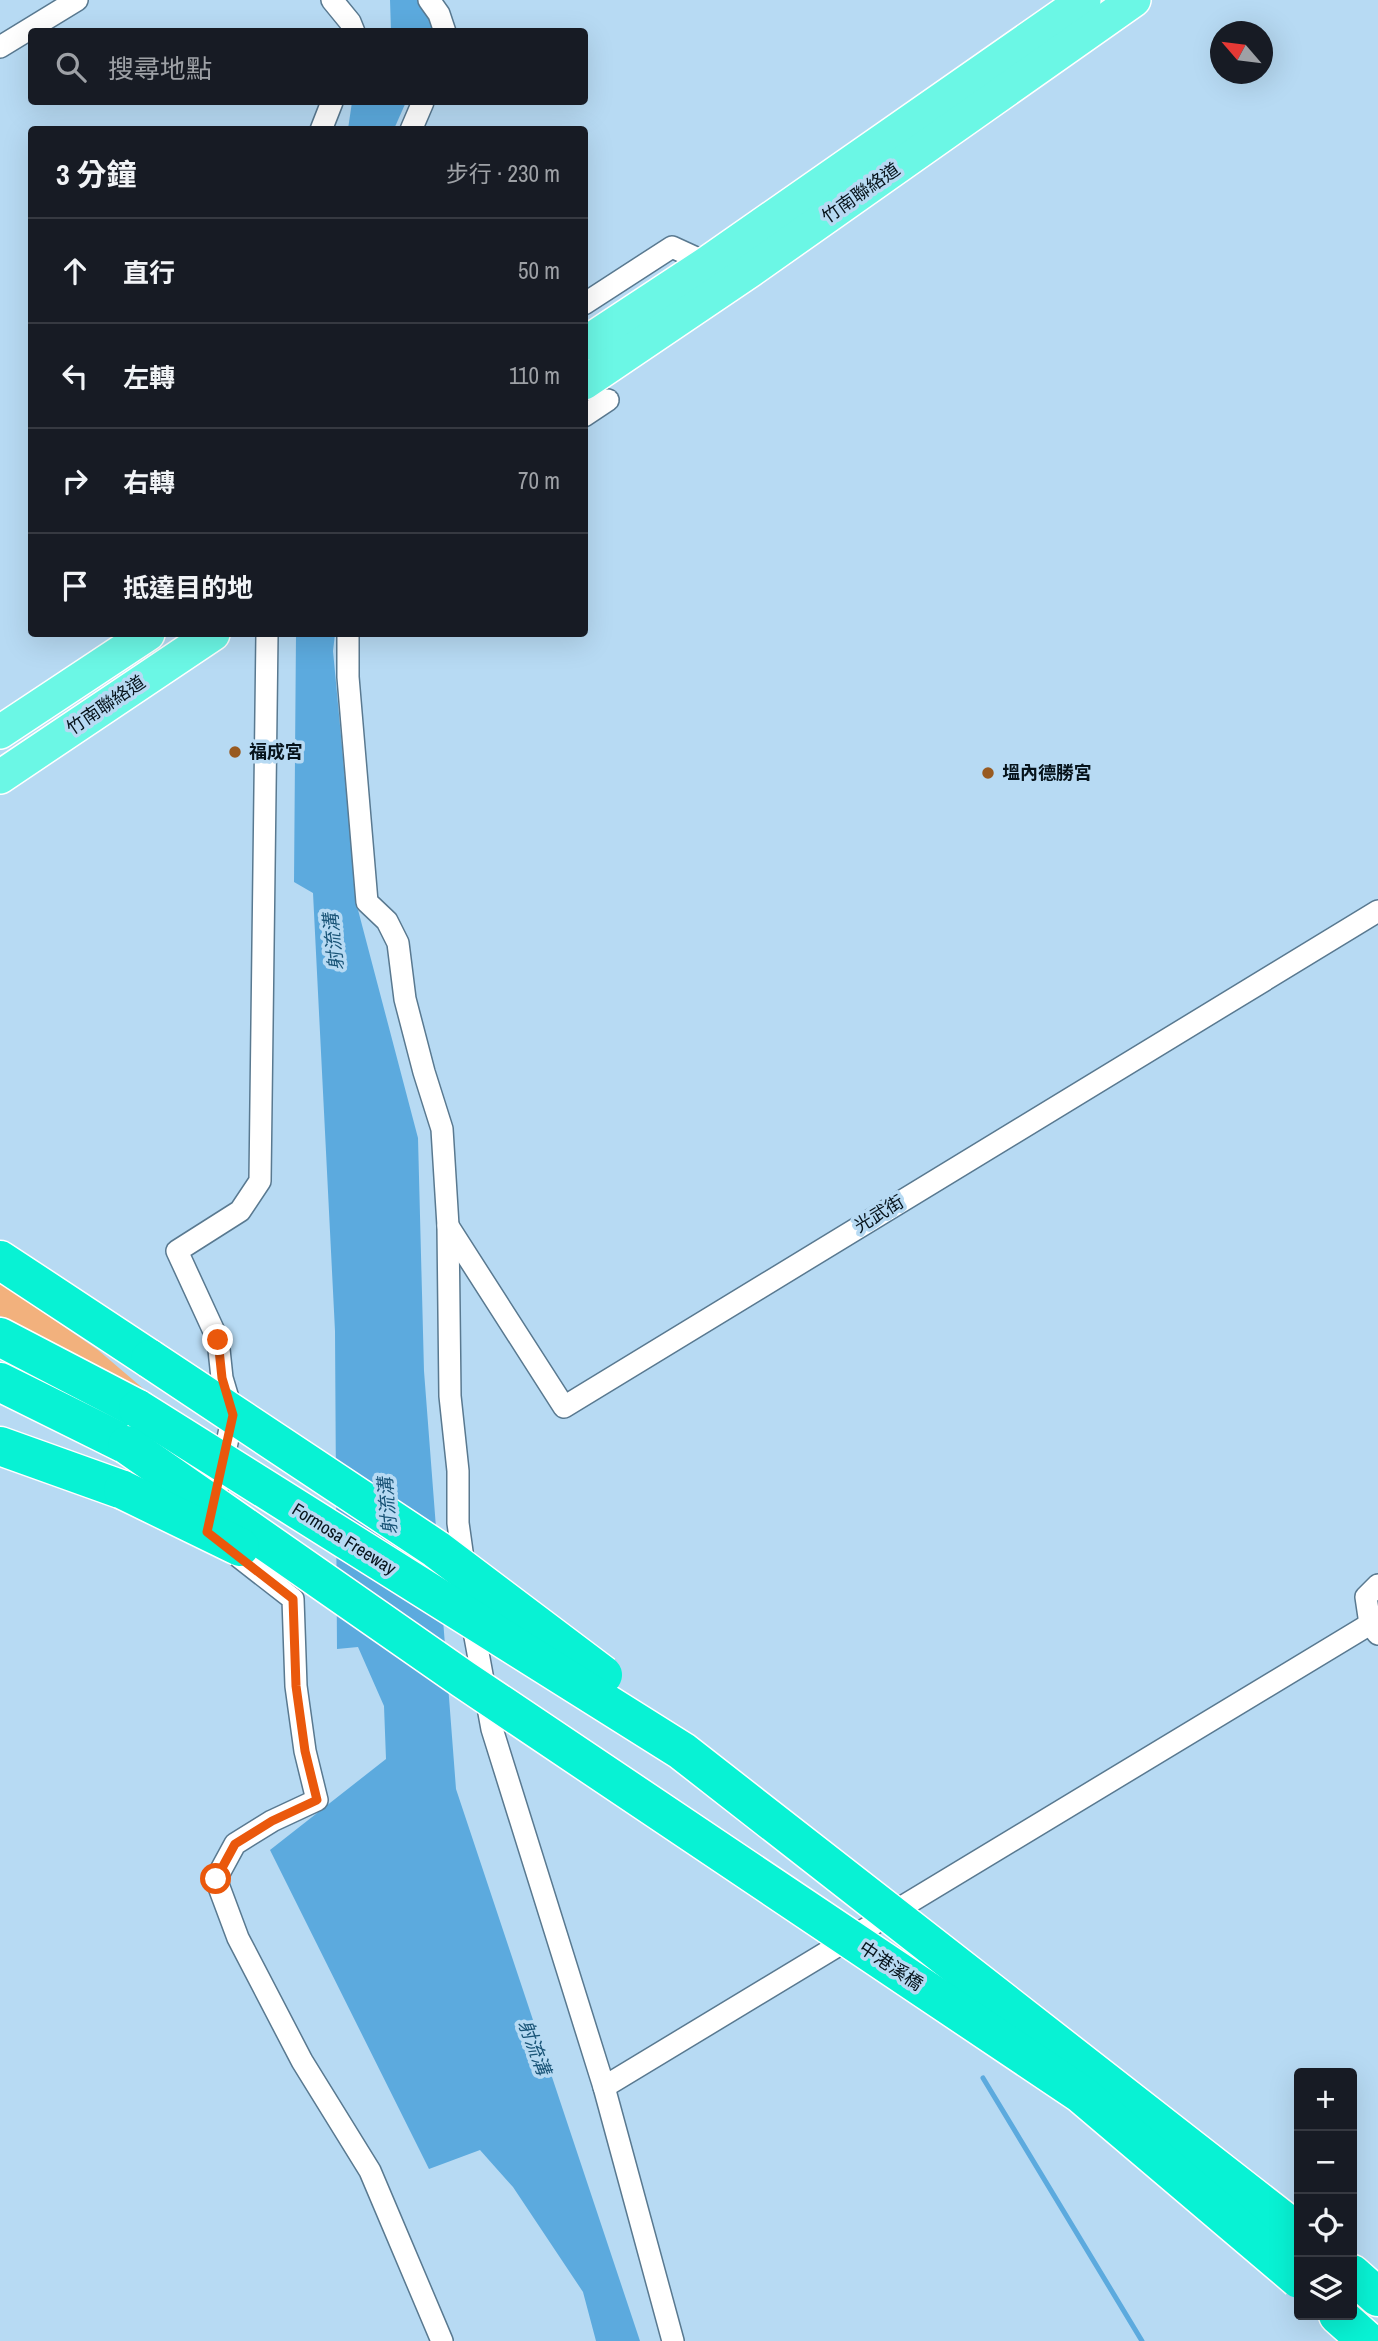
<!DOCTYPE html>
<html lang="zh-TW">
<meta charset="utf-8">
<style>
body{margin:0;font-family:"Archivo Narrow","Noto Sans TC",sans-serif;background:#242831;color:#f1f3f6}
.controls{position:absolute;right:21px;bottom:21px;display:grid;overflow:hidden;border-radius:7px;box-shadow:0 7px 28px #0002}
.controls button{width:63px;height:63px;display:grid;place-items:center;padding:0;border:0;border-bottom:2px solid #363941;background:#171b24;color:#f1f3f6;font:35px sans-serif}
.compass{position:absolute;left:1210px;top:21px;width:63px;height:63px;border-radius:50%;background:#171b24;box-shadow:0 7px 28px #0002;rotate:298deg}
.stop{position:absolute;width:21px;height:21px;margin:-16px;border:5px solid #ea580c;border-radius:50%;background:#fff}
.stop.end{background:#ea580c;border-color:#fff;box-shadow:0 2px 7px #0008}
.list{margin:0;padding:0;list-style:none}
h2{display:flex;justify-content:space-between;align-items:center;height:91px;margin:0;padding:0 28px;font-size:30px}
h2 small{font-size:23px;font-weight:400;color:#9ea1a6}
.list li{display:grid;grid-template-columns:46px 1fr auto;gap:21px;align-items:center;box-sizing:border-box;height:105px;padding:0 28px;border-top:2px solid #363941}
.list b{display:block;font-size:26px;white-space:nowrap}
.list em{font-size:23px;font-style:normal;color:#9ea1a6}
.icon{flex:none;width:38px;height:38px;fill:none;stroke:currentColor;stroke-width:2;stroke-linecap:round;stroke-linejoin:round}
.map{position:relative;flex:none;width:1378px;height:2341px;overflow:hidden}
.search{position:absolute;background:#171b24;box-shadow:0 7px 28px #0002;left:28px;top:28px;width:560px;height:77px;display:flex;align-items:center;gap:18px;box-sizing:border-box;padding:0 24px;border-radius:7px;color:#9ea1a6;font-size:26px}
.panel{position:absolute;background:#171b24;box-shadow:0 7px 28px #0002;left:28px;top:126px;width:560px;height:511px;border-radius:7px}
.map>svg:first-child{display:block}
.green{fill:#f2b17d}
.water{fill:#5caade}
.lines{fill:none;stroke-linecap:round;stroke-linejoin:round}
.stream{stroke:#5caade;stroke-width:5}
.street-casing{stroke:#597990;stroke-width:24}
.primary-casing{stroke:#fff;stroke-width:36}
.highway-casing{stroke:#fff;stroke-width:41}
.street{stroke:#fff;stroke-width:21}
.primary{stroke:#6bf7e5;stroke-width:33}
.highway{stroke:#08f2d4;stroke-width:38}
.highway-bridge-casing{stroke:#fff;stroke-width:41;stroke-linecap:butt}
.highway-bridge{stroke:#08f2d4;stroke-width:38}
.route{stroke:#ea580c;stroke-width:9}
.poi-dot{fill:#985a20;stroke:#b7daf3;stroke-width:2.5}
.labels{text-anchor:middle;stroke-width:7;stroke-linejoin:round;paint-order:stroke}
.street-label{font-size:18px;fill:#06131b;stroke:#b7daf3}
.poi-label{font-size:18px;font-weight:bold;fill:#06131b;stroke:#b7daf3;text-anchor:start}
.water-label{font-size:19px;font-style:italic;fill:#195477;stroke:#b7daf3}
</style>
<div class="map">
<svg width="1378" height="2341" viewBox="0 0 1378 2341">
<rect width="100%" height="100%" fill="#b7daf3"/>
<polygon class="green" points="0,1283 98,1350 146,1391 0,1316"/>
<g class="water">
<polygon points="390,0 440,0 438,31 391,31"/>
<polygon points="352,102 406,102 394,129 348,129"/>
<polygon points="296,634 335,634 333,651 357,906 418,1138 424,1371 456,1789 640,2341 596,2341 583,2292 513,2187 480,2150 429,2169 270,1850 386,1759 384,1706 358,1647 337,1649 335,1331 313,893 294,882"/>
</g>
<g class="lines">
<polyline class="stream" points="983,2078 1142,2341"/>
<g class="street-casing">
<g id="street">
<polyline points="332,0 350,22 354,32"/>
<polyline points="429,0 439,14 445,32"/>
<polyline points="0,47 77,0"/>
<polyline points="321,130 332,102"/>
<polyline points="411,130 423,102"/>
<polyline points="584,304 672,247 707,263"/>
<polyline points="584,416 608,400"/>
<polyline points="348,634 348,677 367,902 387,921 398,943 405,999 424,1072 442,1129 448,1226 450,1396 458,1471 458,1523 465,1573"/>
<polyline points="448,1226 564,1407 1378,911"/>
<polyline points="212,1512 233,1415 222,1378 218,1340 177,1251 240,1211 260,1181 267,634"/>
<polyline points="225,1546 293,1599 296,1686 305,1751 317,1800 272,1821 235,1844 216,1879 238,1938 302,2061 370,2171 442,2341"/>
<polyline points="1378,1585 1366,1597 1370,1624 1378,1634"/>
<polyline points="471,1615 492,1729 604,2087 673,2341"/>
<polyline points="604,2087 1370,1624"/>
</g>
</g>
<g class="primary-casing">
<g id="primary">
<polyline points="584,344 707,263 1084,0"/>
<polyline points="584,383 751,270 1134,0"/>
<polyline points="0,732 148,634"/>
<polyline points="0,777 213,634"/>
</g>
</g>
<g class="highway-casing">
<g id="highway">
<polyline points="0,1260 150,1359"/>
<polyline points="0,1337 138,1409"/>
<polyline points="0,1382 127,1445"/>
<polyline points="0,1446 123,1490"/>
<polyline points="1352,2274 1378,2297"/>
<polyline points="1338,2315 1367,2341"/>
</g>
</g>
<use href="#street" class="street"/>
<use href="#primary" class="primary"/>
<use href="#highway" class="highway"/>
<g class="highway-bridge-casing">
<g id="highway-bridge">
<polyline points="150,1359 436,1549 603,1675"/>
<polyline points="138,1409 682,1751 1299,2233"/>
<polyline points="127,1445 463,1679 1081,2094 1299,2279"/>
<polyline points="123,1490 240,1547"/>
</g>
</g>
<use href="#highway-bridge" class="highway-bridge"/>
</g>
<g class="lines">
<polyline class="route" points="216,1879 235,1844 272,1821 317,1800 305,1751 296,1686 293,1599 207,1532 233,1415 222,1378 218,1340"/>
</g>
<g class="poi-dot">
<circle cx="235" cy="752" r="7"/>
<circle cx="988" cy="773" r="7"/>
</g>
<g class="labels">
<g class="street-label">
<text transform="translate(861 193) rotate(-35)" y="6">竹南聯絡道</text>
<text transform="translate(106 705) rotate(-34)" y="6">竹南聯絡道</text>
<text transform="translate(879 1214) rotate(-31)" y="6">光武街</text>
<text transform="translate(344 1539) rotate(32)" y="6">Formosa Freeway</text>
<text transform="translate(891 1966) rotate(34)" y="6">中港溪橋</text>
</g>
<g class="poi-label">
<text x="249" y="758">福成宮</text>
<text x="1002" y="779">塭內德勝宮</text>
</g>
<g class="water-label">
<text transform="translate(333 942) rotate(-96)" y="7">射流溝</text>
<text transform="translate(387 1506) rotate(-95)" y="7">射流溝</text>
<text transform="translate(535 2047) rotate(69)" y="7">射流溝</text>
</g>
</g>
</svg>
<div class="controls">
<button>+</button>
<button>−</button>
<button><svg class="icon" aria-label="locate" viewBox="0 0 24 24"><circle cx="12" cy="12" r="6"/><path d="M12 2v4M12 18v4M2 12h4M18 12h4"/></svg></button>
<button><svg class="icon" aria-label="layers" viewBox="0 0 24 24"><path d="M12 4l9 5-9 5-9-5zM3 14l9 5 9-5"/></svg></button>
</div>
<svg class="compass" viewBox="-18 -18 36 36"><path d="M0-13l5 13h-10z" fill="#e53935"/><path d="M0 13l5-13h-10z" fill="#9ea1a6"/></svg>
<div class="stop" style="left:216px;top:1879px"></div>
<div class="stop end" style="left:218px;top:1340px"></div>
<div class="search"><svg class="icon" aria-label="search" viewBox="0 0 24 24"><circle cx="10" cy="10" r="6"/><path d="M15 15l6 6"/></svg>搜尋地點</div>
<section class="panel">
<h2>3 分鐘<small>步行 · 230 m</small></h2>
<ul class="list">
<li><svg class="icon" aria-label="ahead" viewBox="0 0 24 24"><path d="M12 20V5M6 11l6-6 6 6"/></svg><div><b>直行</b></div><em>50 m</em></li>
<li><svg class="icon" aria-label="left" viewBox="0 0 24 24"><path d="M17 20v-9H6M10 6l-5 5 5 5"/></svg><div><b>左轉</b></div><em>110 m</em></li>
<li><svg class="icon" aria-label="right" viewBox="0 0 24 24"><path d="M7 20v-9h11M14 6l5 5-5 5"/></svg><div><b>右轉</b></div><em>70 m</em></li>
<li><svg class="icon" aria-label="arrive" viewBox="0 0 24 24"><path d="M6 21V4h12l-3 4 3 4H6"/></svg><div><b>抵達目的地</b></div></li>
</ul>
</section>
</div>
